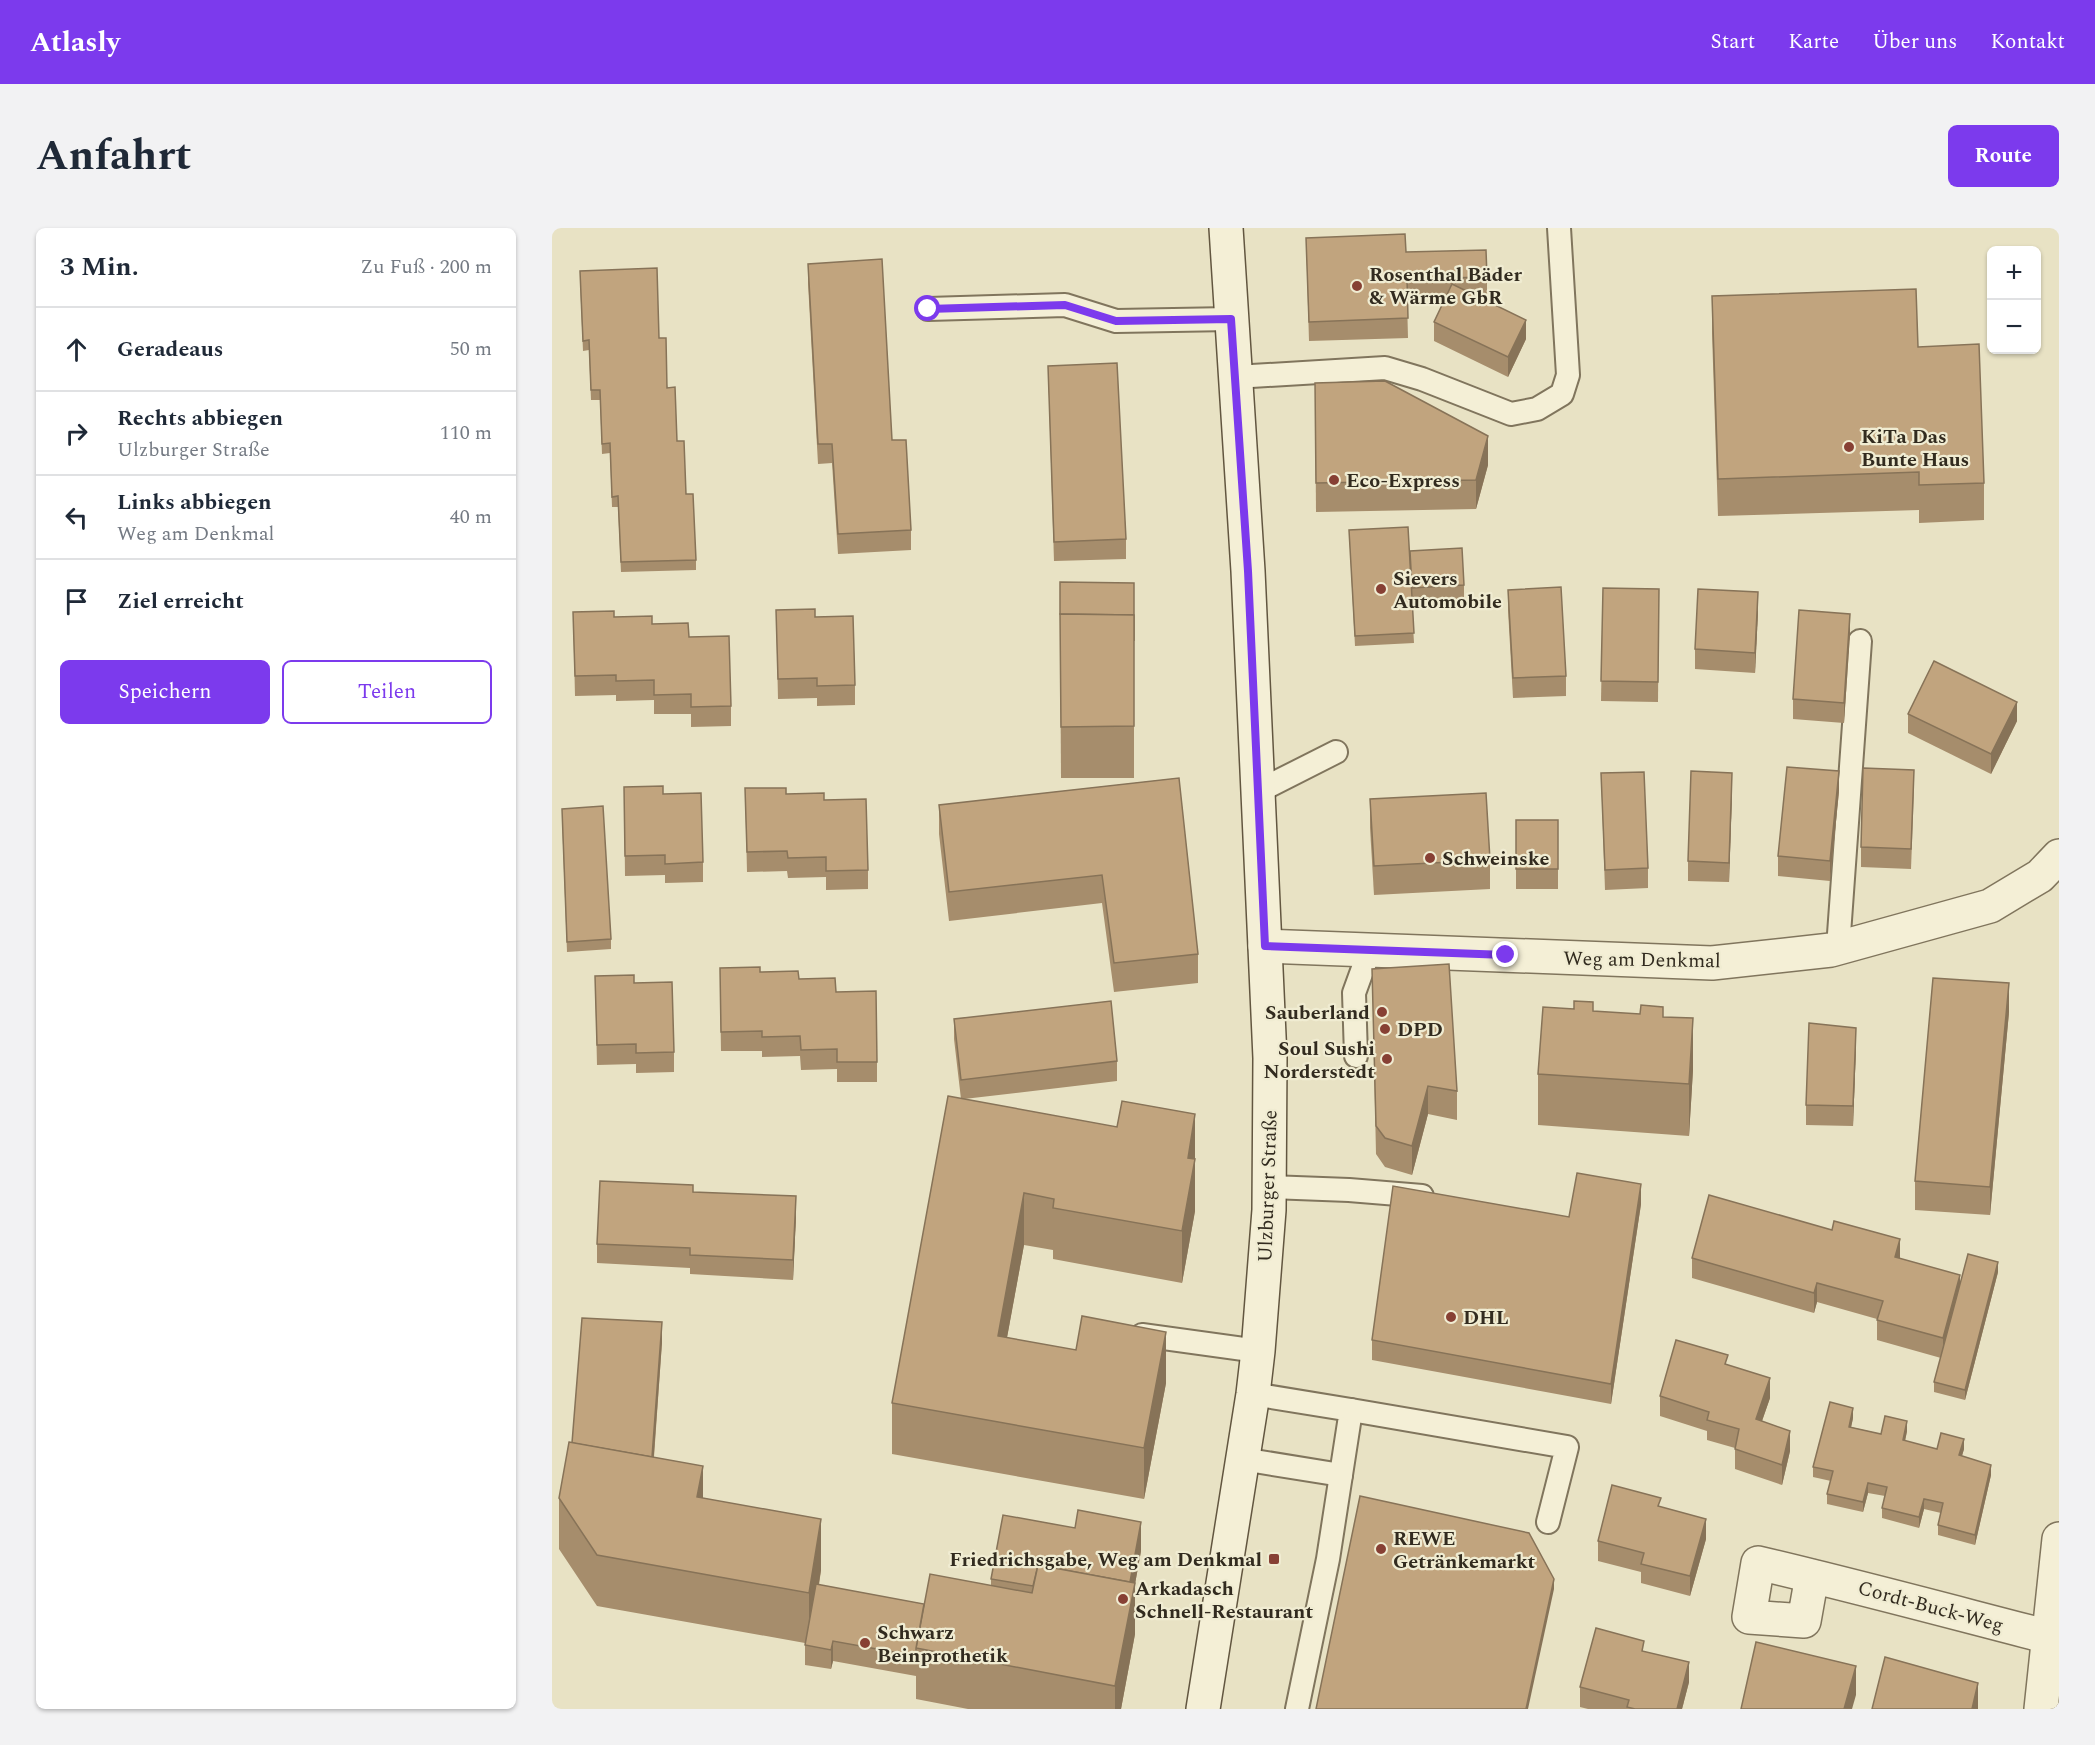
<!DOCTYPE html>
<html lang="de">
<meta charset="utf-8">
<style>
body{margin:0;font-family:Spectral,serif;background:#f2f2f3;color:#1f2937}
.controls{position:absolute;right:18px;top:18px;display:grid;overflow:hidden;border-radius:9px;box-shadow:0 2px 4px #0004}
.controls button{width:54px;height:54px;display:grid;place-items:center;padding:0;border:0;border-bottom:2px solid #e0e1e3;background:#fff;color:#1f2937;font:30px sans-serif}
.stop{position:absolute;width:18px;height:18px;margin:-14px;border:4px solid #7c3aed;border-radius:50%;background:#fff}
.stop.end{background:#7c3aed;border-color:#fff;box-shadow:0 2px 6px #0008}
.list{margin:0;padding:0;list-style:none}
h2{display:flex;justify-content:space-between;align-items:center;height:78px;margin:0;padding:0 24px;font-size:26px}
h2 small{font-size:20px;font-weight:400;color:#747a83}
.list li{display:grid;grid-template-columns:39px 1fr auto;gap:18px;align-items:center;box-sizing:border-box;height:84px;padding:0 24px;border-top:2px solid #e0e1e3}
.list b{display:block;font-size:22px;white-space:nowrap}
.list p{margin:0;font-size:20px;white-space:nowrap;color:#747a83}
.list em{font-size:20px;font-style:normal;color:#747a83}
.actions{display:flex;gap:12px;padding:18px 24px}
.actions a{flex:1;padding:14px 0;border:2px solid #7c3aed;border-radius:9px;text-align:center;font-size:21px;color:#7c3aed}
.actions .main{background:#7c3aed;color:#fff}
.icon{flex:none;width:33px;height:33px;fill:none;stroke:currentColor;stroke-width:2;stroke-linecap:round;stroke-linejoin:round}
.map{position:relative;flex:none;width:1507px;height:1481px;overflow:hidden;border-radius:9px}
header{display:flex;align-items:center;gap:36px;box-sizing:border-box;height:84px;padding:0 30px;background:#7c3aed;color:#fff}
header strong{font-size:28px}
nav{display:flex;gap:33px;margin-inline-start:auto;font-size:21px}
.intro{display:flex;align-items:center;justify-content:space-between;box-sizing:border-box;height:144px;padding:0 36px}
h1{margin:0;font-size:42px}
.button{padding:15px 27px;border-radius:9px;background:#7c3aed;color:#fff;font-size:21px;font-weight:700}
main{display:flex;gap:36px;padding:0 36px}
aside{flex:1;background:#fff;border-radius:9px;box-shadow:0 2px 4px #0004}
.map>svg:first-child{display:block}
.lines{fill:none;stroke-linecap:round;stroke-linejoin:round}
.lane-casing{stroke:#80755d;stroke-width:26}
.street-casing{stroke:#80755d;stroke-width:36}
.secondary-casing{stroke:#625640;stroke-width:36}
.lane{stroke:#f4efd6;stroke-width:22}
.street{stroke:#f4efd6;stroke-width:33}
.secondary{stroke:#f4efd6;stroke-width:33}
.wall{fill:#a68d6c}
.shaded-wall{fill:#877358}
.building{fill:#c1a47e;stroke:#877358;stroke-width:1.5}
.route{stroke:#7c3aed;stroke-width:8}
.poi-dot{fill:#874034;stroke:#f0ecd2;stroke-width:2}
.labels{text-anchor:middle;stroke-width:4.5;stroke-linejoin:round;paint-order:stroke}
.poi-label{font-size:20px;font-weight:bold;fill:#322b1f;stroke:#f0ecd2;text-anchor:start}
.street-label{font-size:20px;fill:#322b1f;stroke:#f0ecd2}
</style>
<header>
<strong>Atlasly</strong>
<nav><a>Start</a><a>Karte</a><a>Über uns</a><a>Kontakt</a></nav>
</header>
<div class="intro"><h1>Anfahrt</h1><a class="button">Route</a></div>
<main>
<aside>
<h2>3 Min.<small>Zu Fuß · 200 m</small></h2>
<ul class="list">
<li><svg class="icon" aria-label="ahead" viewBox="0 0 24 24"><path d="M12 20V5M6 11l6-6 6 6"/></svg><div><b>Geradeaus</b></div><em>50 m</em></li>
<li><svg class="icon" aria-label="right" viewBox="0 0 24 24"><path d="M7 20v-9h11M14 6l5 5-5 5"/></svg><div><b>Rechts abbiegen</b><p>Ulzburger Straße</p></div><em>110 m</em></li>
<li><svg class="icon" aria-label="left" viewBox="0 0 24 24"><path d="M17 20v-9H6M10 6l-5 5 5 5"/></svg><div><b>Links abbiegen</b><p>Weg am Denkmal</p></div><em>40 m</em></li>
<li><svg class="icon" aria-label="arrive" viewBox="0 0 24 24"><path d="M6 21V4h12l-3 4 3 4H6"/></svg><div><b>Ziel erreicht</b></div></li>
</ul>
<div class="actions"><a class="main">Speichern</a><a>Teilen</a></div>
</aside>
<div class="map">
<svg width="1507" height="1481" viewBox="0 0 1507 1481">
<rect width="100%" height="100%" fill="#e8e2c4"/>
<g class="lines">
<g class="lane-casing">
<g id="lane">
<polyline points="376,81 513,77 564,93 679,91"/>
<polyline points="683,149 833,140 870,151 959,186 985,181 1010,166 1016,147 1007,0"/>
<polyline points="705,564 784,524"/>
<polyline points="1286,720 1308,413"/>
<polyline points="804,828 802,765 818,721"/>
<polyline points="717,959 797,962 870,968"/>
<polyline points="590,1107 706,1123"/>
<polyline points="701,1166 799,1182 776,1331 745,1481"/>
<polyline points="799,1182 1015,1219 996,1294"/>
<polyline points="690,1231 789,1247"/>
</g>
</g>
<g class="street-casing">
<g id="street">
<polyline points="713,718 1160,735 1279,722 1438,678 1488,648 1507,628"/>
<path d="M 1260,1348 L 1252,1393 L 1197,1389 L 1206,1335 C 1304,1358 1400,1384 1497,1409"/>
<polyline points="1489,1481 1507,1311"/>
</g>
</g>
<g class="secondary-casing">
<polyline id="secondary" points="651,1481 701,1166 706,1123 717,982 718,830 696,343 674,0"/>
</g>
<use href="#lane" class="lane"/>
<use href="#street" class="street"/>
<use href="#secondary" class="secondary"/>
</g>
<g class="wall">
<polygon points="754,10 854,24 935,49 935,68 926,69 974,111 956,149 882,113 882,94 894,70 855,71 856,110 757,113"/>
<polygon points="256,36 340,212 359,302 359,322 286,326 280,235 266,236 256,55"/>
<polygon points="28,53 107,110 134,266 144,332 144,342 69,344 66,279 60,279 58,225 50,226 48,172 39,172 37,122 31,123"/>
<polygon points="1160,68 1366,119 1432,255 1432,292 1367,295 1367,282 1166,288 1160,105"/>
<polygon points="496,138 574,311 574,331 502,333"/>
<polygon points="763,155 936,237 924,281 764,284"/>
<polygon points="797,302 858,333 912,357 912,376 860,380 862,415 803,418"/>
<polygon points="1051,360 1107,361 1106,474 1049,473"/>
<polygon points="956,362 1014,448 1014,468 961,470 956,382"/>
<polygon points="224,382 263,389 303,457 303,477 265,478 265,470 226,471"/>
<polygon points="21,384 62,389 100,396 137,409 179,478 179,498 139,499 139,486 102,486 102,472 64,473 64,467 23,468"/>
<polygon points="1206,384 1203,445 1143,441 1143,421"/>
<polygon points="508,386 582,429 582,550 509,550"/>
<polygon points="1298,406 1292,495 1241,491 1241,471"/>
<polygon points="1356,486 1465,493 1439,546 1356,505"/>
<polygon points="1049,545 1096,640 1096,660 1053,662"/>
<polygon points="627,550 646,726 646,755 562,764 550,675 397,693 387,606 387,577"/>
<polygon points="72,559 111,566 151,634 151,654 113,655 113,647 73,648"/>
<polygon points="193,560 272,572 316,642 316,661 274,662 274,649 236,650 235,643 195,644"/>
<polygon points="1362,561 1359,641 1309,639 1309,619"/>
<polygon points="1287,563 1278,653 1226,648 1226,628"/>
<polygon points="1180,565 1177,654 1136,653 1136,633"/>
<polygon points="818,571 938,632 938,661 822,667 818,600"/>
<polygon points="10,591 59,711 59,721 15,724"/>
<rect x="964" y="592" width="42" height="69"/>
<polygon points="820,741 905,863 905,892 876,886 860,947 833,939 824,926"/>
<polygon points="208,744 247,751 284,764 325,834 325,854 285,854 285,841 249,842 248,828 210,829 210,823 169,823 168,760"/>
<polygon points="43,748 82,755 122,824 122,844 84,845 84,836 45,837"/>
<polygon points="1041,783 1111,789 1141,842 1137,908 986,897 986,846"/>
<polygon points="1457,784 1438,987 1363,982 1363,953"/>
<polygon points="402,791 565,833 565,853 412,871 643,937 643,983 630,1055 501,1031 501,1022 472,1017 455,1109 614,1155 592,1271 340,1226 340,1175 409,871 402,811"/>
<polygon points="1304,819 1301,898 1254,897 1254,877"/>
<polygon points="1089,976 1059,1176 820,1132 820,1112 1017,989"/>
<polygon points="244,988 241,1052 138,1046 138,1040 45,1035 45,1016"/>
<polygon points="1140,1030 1348,1031 1408,1057 1446,1044 1413,1172 1382,1164 1382,1154 1389,1130 1325,1112 1325,1091 1265,1074 1262,1085 1140,1050"/>
<polygon points="110,1114 102,1229 151,1270 269,1342 267,1357 372,1376 439,1357 439,1351 589,1323 583,1356 583,1406 569,1481 416,1481 364,1471 364,1448 281,1433 279,1441 253,1437 253,1415 45,1378 7,1321 7,1270 20,1215"/>
<polygon points="1176,1137 1218,1170 1210,1193 1238,1223 1230,1257 1183,1241 1183,1220 1155,1212 1155,1203 1108,1188 1108,1168"/>
<polygon points="1301,1190 1299,1199 1329,1206 1355,1203 1353,1213 1385,1221 1412,1221 1410,1228 1439,1247 1423,1317 1386,1307 1386,1297 1389,1285 1372,1281 1367,1300 1330,1290 1330,1280 1333,1268 1316,1265 1311,1284 1275,1276 1275,1266 1279,1253 1261,1249 1261,1239"/>
<polygon points="1109,1279 1154,1311 1138,1368 1089,1355 1089,1344 1046,1333 1046,1313"/>
<polygon points="1092,1424 1137,1454 1130,1481 1036,1481 1028,1479 1028,1459"/>
</g>
<g class="shaded-wall">
<polygon points="974,92 974,111 956,149 956,129"/>
<polygon points="936,208 936,237 924,281 924,252"/>
<polygon points="1206,364 1206,384 1203,445 1203,425"/>
<polygon points="1298,386 1298,406 1292,495 1292,475"/>
<polygon points="1465,474 1465,493 1439,546 1439,526"/>
<polygon points="1287,543 1287,563 1278,653 1278,633"/>
<polygon points="1180,545 1180,565 1177,654 1177,635"/>
<polygon points="1457,755 1457,784 1438,987 1438,959"/>
<polygon points="1141,790 1141,842 1137,908 1137,856"/>
<polygon points="1304,800 1304,819 1301,898 1301,878"/>
<polygon points="876,858 876,886 860,947 860,918"/>
<polygon points="643,886 643,983 630,1055 630,1003 636,930"/>
<polygon points="1089,956 1089,976 1059,1176 1059,1156"/>
<polygon points="472,965 472,1017 446,1159 446,1108"/>
<polygon points="244,968 244,988 241,1052 241,1032"/>
<polygon points="1348,1011 1348,1031 1343,1029"/>
<polygon points="1446,1034 1446,1044 1413,1172 1413,1162"/>
<polygon points="1408,1047 1408,1067 1391,1130 1391,1110"/>
<polygon points="1265,1055 1265,1074 1262,1085 1262,1065"/>
<polygon points="110,1094 110,1114 98,1280 98,1260"/>
<polygon points="614,1104 614,1155 592,1271 592,1220"/>
<polygon points="1218,1150 1218,1170 1204,1210 1204,1191"/>
<polygon points="1301,1180 1301,1190 1297,1209 1297,1199"/>
<polygon points="1355,1193 1355,1203 1351,1222 1351,1212"/>
<polygon points="1238,1203 1238,1223 1230,1257 1230,1237"/>
<polygon points="1412,1211 1412,1221 1407,1237 1407,1227"/>
<polygon points="1439,1237 1439,1247 1423,1317 1423,1307"/>
<polygon points="151,1238 151,1289 145,1269"/>
<polygon points="1316,1255 1316,1265 1311,1284 1311,1274"/>
<polygon points="1372,1271 1372,1281 1367,1300 1367,1289"/>
<polygon points="269,1291 269,1342 257,1416 257,1365"/>
<polygon points="1154,1291 1154,1311 1138,1368 1138,1348"/>
<polygon points="589,1294 589,1323 583,1356 583,1406 569,1481 563,1481 563,1458 574,1376"/>
<polygon points="1002,1351 1002,1361 976,1481 974,1481"/>
<polygon points="281,1413 281,1433 279,1441 279,1422"/>
<polygon points="1137,1434 1137,1454 1130,1481 1125,1481"/>
<polygon points="1304,1438 1304,1467 1300,1481 1292,1481"/>
<polygon points="1426,1455 1426,1481 1420,1481"/>
</g>
<g class="building">
<polygon points="853,6 854,24 934,22 935,49 855,51 856,90 757,94 754,10"/>
<polygon points="330,31 340,212 354,212 359,302 286,306 280,216 266,216 256,36"/>
<polygon points="105,40 107,110 114,110 115,160 123,159 125,213 132,213 134,266 141,266 144,332 69,334 66,268 60,269 58,215 50,216 48,162 39,162 37,112 31,113 28,43"/>
<polygon points="900,56 974,92 956,129 882,94"/>
<polygon points="1364,61 1366,119 1427,116 1432,255 1367,257 1367,244 1166,251 1160,68"/>
<polygon points="565,135 574,311 502,314 496,138"/>
<polygon points="833,153 936,208 924,252 764,255 763,155"/>
<polygon points="856,299 862,405 803,408 797,302"/>
<polygon points="910,320 912,357 860,360 858,323"/>
<polygon points="508,354 582,355 582,413 582,387 508,386"/>
<polygon points="1009,359 1014,448 961,450 956,362"/>
<polygon points="1051,360 1107,361 1106,454 1049,453"/>
<polygon points="1146,361 1206,364 1203,425 1143,421"/>
<polygon points="263,381 263,389 301,388 303,457 265,458 265,450 226,451 224,382"/>
<polygon points="1247,382 1298,386 1292,475 1241,471"/>
<polygon points="62,383 62,389 100,388 100,396 136,395 137,409 177,408 179,478 139,479 139,466 102,467 102,452 64,453 64,447 23,448 21,384"/>
<polygon points="508,386 582,387 582,498 509,499"/>
<polygon points="1382,433 1465,474 1439,526 1356,486"/>
<polygon points="1235,539 1287,543 1278,633 1226,628"/>
<polygon points="1311,540 1362,542 1359,621 1309,619"/>
<polygon points="1139,543 1180,545 1177,635 1136,633"/>
<polygon points="1092,544 1096,640 1053,642 1049,545"/>
<polygon points="627,550 646,726 562,735 550,647 397,664 387,577"/>
<polygon points="111,558 111,566 149,565 151,634 113,636 113,627 73,628 72,559"/>
<polygon points="193,560 234,560 234,566 272,565 272,572 314,571 316,642 274,643 274,629 236,630 235,623 195,624"/>
<polygon points="934,565 938,632 822,638 818,571"/>
<polygon points="51,578 59,711 15,714 10,581"/>
<rect x="964" y="592" width="42" height="49"/>
<polygon points="897,736 905,863 876,858 860,918 833,910 824,898 820,741"/>
<polygon points="208,739 208,744 246,743 247,751 283,750 284,764 324,763 325,834 285,834 285,821 249,822 248,808 210,809 210,803 169,804 168,740"/>
<polygon points="82,747 82,755 120,754 122,824 84,825 84,816 45,817 43,748"/>
<polygon points="1381,750 1457,755 1438,959 1363,953"/>
<polygon points="559,773 565,833 409,852 402,791"/>
<polygon points="1022,773 1041,774 1041,783 1088,786 1089,777 1111,779 1111,789 1141,790 1137,856 986,846 991,779 1022,781"/>
<polygon points="1257,795 1304,800 1301,878 1254,877"/>
<polygon points="396,868 565,899 570,873 643,886 636,930 643,931 630,1003 501,980 502,971 472,965 446,1108 524,1122 530,1088 614,1104 592,1220 340,1175"/>
<polygon points="1025,945 1089,956 1059,1156 820,1112 841,958 1017,989"/>
<polygon points="48,953 141,957 141,964 244,968 241,1032 138,1027 138,1020 45,1016"/>
<polygon points="1157,967 1280,1002 1282,993 1348,1011 1343,1029 1408,1047 1391,1110 1325,1092 1331,1073 1265,1055 1262,1065 1140,1030"/>
<polygon points="1416,1026 1446,1034 1413,1162 1382,1154"/>
<polygon points="30,1090 110,1094 100,1229 20,1215"/>
<polygon points="1124,1112 1176,1127 1173,1136 1218,1150 1204,1191 1238,1203 1230,1237 1183,1221 1187,1201 1155,1192 1157,1184 1108,1168"/>
<polygon points="1278,1174 1301,1180 1297,1199 1329,1206 1333,1188 1355,1193 1351,1212 1385,1221 1389,1205 1412,1211 1407,1227 1439,1237 1423,1307 1386,1297 1391,1275 1372,1271 1367,1289 1330,1280 1335,1259 1316,1255 1311,1274 1275,1266 1281,1243 1261,1239"/>
<polygon points="17,1214 151,1238 145,1269 269,1291 257,1365 45,1327 7,1270"/>
<polygon points="1060,1257 1109,1270 1106,1278 1154,1291 1138,1348 1089,1336 1092,1325 1046,1313"/>
<polygon points="808,1268 977,1305 1002,1351 974,1481 764,1481"/>
<polygon points="526,1282 589,1294 578,1354 486,1337 481,1358 439,1351 451,1287 523,1300"/>
<polygon points="486,1337 583,1355 563,1458 364,1420 378,1346 480,1365"/>
<polygon points="264,1356 372,1376 364,1420 364,1428 281,1413 279,1422 253,1417"/>
<polygon points="1044,1400 1092,1413 1090,1423 1137,1434 1125,1481 1083,1481 1075,1479 1077,1472 1028,1459"/>
<polygon points="1204,1414 1304,1438 1292,1481 1189,1481"/>
<polygon points="1333,1429 1426,1455 1420,1481 1320,1481"/>
</g>
<g class="lines">
<polyline class="route" points="376,81 513,77 564,93 679,91 696,343 713,718 954,727"/>
</g>
<g class="poi-dot">
<circle cx="805" cy="58" r="6"/>
<circle cx="1297" cy="219" r="6"/>
<circle cx="782" cy="252" r="6"/>
<circle cx="829" cy="361" r="6"/>
<circle cx="878" cy="630" r="6"/>
<circle cx="830" cy="784" r="6"/>
<circle cx="833" cy="801" r="6"/>
<circle cx="835" cy="831" r="6"/>
<circle cx="899" cy="1089" r="6"/>
<circle cx="829" cy="1321" r="6"/>
<rect x="716" y="1325" width="12" height="12" rx="3"/>
<circle cx="571" cy="1371" r="6"/>
<circle cx="313" cy="1415" r="6"/>
</g>
<g class="labels">
<g class="poi-label">
<text x="817" y="53">Rosenthal Bäder<tspan x="817" dy="23">&amp; Wärme GbR</tspan></text>
<text x="1309" y="215">KiTa Das<tspan x="1309" dy="23">Bunte Haus</tspan></text>
<text x="794" y="259">Eco-Express</text>
<text x="841" y="357">Sievers<tspan x="841" dy="23">Automobile</tspan></text>
<text x="890" y="637">Schweinske</text>
<text x="818" y="791" text-anchor="end">Sauberland</text>
<text x="845" y="808">DPD</text>
<text x="823" y="827" text-anchor="end">Soul Sushi<tspan x="823" dy="23">Norderstedt</tspan></text>
<text x="911" y="1096">DHL</text>
<text x="841" y="1317">REWE<tspan x="841" dy="23">Getränkemarkt</tspan></text>
<text x="710" y="1338" text-anchor="end">Friedrichsgabe, Weg am Denkmal</text>
<text x="583" y="1367">Arkadasch<tspan x="583" dy="23">Schnell-Restaurant</tspan></text>
<text x="325" y="1411">Schwarz<tspan x="325" dy="23">Beinprothetik</tspan></text>
</g>
<g class="street-label">
<text transform="translate(1090 731) rotate(1)" y="7">Weg am Denkmal</text>
<text transform="translate(715 958) rotate(-88)" y="7">Ulzburger Straße</text>
<text transform="translate(1379 1378) rotate(15)" y="7">Cordt-Buck-Weg</text>
</g>
</g>
</svg>
<div class="controls">
<button>+</button>
<button>−</button>
</div>
<div class="stop" style="left:376px;top:81px"></div>
<div class="stop end" style="left:954px;top:727px"></div>
</div>
</main>
